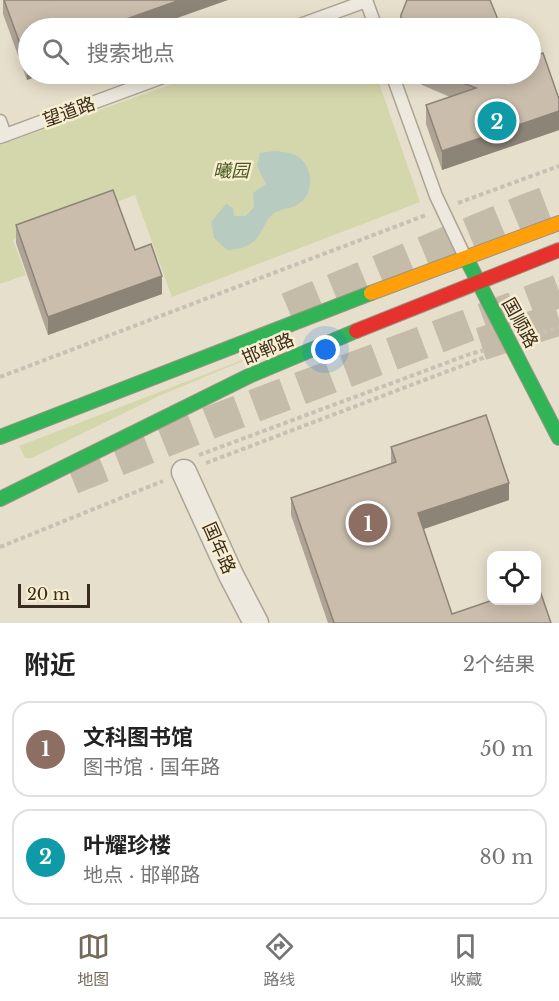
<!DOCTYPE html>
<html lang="zh">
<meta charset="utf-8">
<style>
body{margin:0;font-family:"Libre Baskerville","Noto Sans SC",serif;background:#f2f2f2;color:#222}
.controls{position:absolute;right:18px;bottom:18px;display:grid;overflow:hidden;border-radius:12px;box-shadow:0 3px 15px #0003}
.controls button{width:54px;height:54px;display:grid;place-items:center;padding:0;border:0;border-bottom:2px solid #e0e0e0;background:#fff;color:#222;font:30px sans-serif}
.scale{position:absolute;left:18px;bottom:15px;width:72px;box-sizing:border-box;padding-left:6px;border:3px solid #3a2c1c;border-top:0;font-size:16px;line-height:21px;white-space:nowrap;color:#3a2c1c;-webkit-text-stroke:4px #f8eed1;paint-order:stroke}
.you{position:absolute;left:326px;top:350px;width:21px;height:21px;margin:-15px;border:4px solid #fff;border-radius:50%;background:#1a73e8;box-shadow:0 0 0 9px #1a73e833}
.badge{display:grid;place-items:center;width:39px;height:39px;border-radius:50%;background:#766b59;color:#fff;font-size:20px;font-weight:700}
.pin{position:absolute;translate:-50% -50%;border:3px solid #fff;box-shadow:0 2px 6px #0006}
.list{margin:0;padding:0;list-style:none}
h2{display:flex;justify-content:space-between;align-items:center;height:78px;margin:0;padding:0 24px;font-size:26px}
h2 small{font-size:20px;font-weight:400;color:#767676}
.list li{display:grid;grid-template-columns:39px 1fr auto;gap:18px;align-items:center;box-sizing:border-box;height:96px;margin:0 12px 12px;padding:0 12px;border:2px solid #e0e0e0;border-radius:18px}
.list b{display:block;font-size:22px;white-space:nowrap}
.list p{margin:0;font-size:20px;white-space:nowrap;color:#767676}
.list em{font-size:20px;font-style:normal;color:#767676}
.icon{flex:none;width:33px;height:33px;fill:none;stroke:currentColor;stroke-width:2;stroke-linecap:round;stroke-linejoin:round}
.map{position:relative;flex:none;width:559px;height:623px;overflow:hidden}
.search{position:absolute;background:#fff;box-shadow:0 3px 15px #0003;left:18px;right:18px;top:18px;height:66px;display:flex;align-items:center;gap:15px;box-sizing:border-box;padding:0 21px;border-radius:33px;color:#767676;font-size:22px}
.sheet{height:294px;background:#fff}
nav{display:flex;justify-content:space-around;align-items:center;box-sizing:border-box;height:84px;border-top:2px solid #e0e0e0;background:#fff;font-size:16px;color:#767676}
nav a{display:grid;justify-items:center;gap:3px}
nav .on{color:#766b59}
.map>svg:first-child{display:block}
.green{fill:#d4d7ac}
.water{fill:#b7cbc0}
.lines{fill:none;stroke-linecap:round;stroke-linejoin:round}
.highway-tunnel{stroke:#c4bba8;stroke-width:33;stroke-dasharray:33 16;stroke-linecap:butt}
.lane-casing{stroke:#aba495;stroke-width:15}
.street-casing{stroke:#aba495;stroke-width:27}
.fast-casing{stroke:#9b9385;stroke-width:16}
.slow-casing{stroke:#9b9385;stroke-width:16}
.jam-casing{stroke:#9b9385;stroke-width:16}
.path{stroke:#c6c0b5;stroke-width:4;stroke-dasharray:4.5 3;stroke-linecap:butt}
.lane{stroke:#ede9de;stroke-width:12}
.street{stroke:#ede9de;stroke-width:24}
.fast{stroke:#30b455;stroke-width:14}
.slow{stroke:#ff9f0a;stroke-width:14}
.jam{stroke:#e5322d;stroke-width:14}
.wall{fill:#aea394}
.shaded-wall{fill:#8d8478}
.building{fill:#cabdac;stroke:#8d8478;stroke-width:1.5}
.labels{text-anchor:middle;stroke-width:5;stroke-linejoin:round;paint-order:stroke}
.street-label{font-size:18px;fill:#3a2c1c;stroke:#f8eed1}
.park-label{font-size:18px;font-style:italic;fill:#485821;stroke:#f8eed1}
</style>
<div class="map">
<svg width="559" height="623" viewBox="0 0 559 623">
<rect width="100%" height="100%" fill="#e6dfcb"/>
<g class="green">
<polygon points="357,18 361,28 327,28"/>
<polygon points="201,74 376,74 420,202 172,297 135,195 13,240 26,275 0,284 0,145"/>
<polygon points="279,346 159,396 32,458 25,458 19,446"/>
</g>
<path class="water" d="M 274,151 C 283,152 293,152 300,158 C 313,169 314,193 300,203 C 292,209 282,208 274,213 C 265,220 265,227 259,235 C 252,247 239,249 227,250 L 214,238 L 211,222 L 226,204 L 233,208 L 234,216 L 246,216 L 254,207 L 253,193 L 266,184 L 257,166 L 260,153 Z"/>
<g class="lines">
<g class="highway-tunnel">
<polyline points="288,309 522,212 559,198"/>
<polyline points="481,344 559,319"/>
<polyline points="72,478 214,421 559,291"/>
</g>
<g class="lane-casing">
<g id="lane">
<polyline points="366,0 376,28"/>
<polyline points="292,28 366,1"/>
<polyline points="392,74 436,196 465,257"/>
<polyline points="0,121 5,135"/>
<polyline points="0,137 171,74"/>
</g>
</g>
<g class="street-casing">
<polyline id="street" points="184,472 231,575 256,623"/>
</g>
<g class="fast-casing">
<g id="fast">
<polyline points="466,258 559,438"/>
<polyline points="0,437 371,293"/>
<polyline points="0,499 249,376 356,331"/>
</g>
</g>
<g class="slow-casing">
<polyline id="slow" points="371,293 559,223"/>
</g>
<g class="jam-casing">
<polyline id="jam" points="356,331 559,250"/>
</g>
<g class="path">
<polyline points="458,203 559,166"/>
<polyline points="536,335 559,327"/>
<polyline points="0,377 426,215"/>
<polyline points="199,455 470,354 485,350"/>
<polyline points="206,463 485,357"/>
<polyline points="0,547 163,481"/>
</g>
<use href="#lane" class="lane"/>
<use href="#street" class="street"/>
<use href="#fast" class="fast"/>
<use href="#slow" class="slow"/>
<use href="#jam" class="jam"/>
</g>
<g class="wall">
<polygon points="3,0 228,0 28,28 27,80 3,14"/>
<polygon points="410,74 531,74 559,99 559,130 442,170 426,124 426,105 450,97 422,85"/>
<polygon points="16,225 135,250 162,294 48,335 16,243"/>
<polygon points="391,447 509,500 423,529 452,614 551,623 328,623 291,515 291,498 391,464"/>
</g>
<g class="shaded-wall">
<polygon points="180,0 228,0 149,28 101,28"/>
<polygon points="28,62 28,74 45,74 27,80 27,63"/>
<polygon points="559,111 559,130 442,170 442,151"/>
<polygon points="162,276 162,294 48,335 48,317"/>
<polygon points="509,483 509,500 418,531 418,513"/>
</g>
<g class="building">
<polygon points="4,0 180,0 101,28 28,28 28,62 27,63"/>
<polygon points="407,0 490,0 497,17 496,28 400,28 401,15"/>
<polygon points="543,53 559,99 559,111 442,151 426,105 476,88 440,74 478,74 478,75 482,74 531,74 531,57"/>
<polygon points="113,190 135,250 151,244 162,276 48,317 16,225"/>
<polygon points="486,415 509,483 418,513 452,614 493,600 537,600 537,586 538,585 551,623 334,623 291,498 396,462 391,447"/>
</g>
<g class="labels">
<g class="street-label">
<text transform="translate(69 112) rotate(-20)" y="6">望道路</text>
<text transform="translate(520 323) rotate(61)" y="6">国顺路</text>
<text transform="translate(268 349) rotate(-23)" y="6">邯郸路</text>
<text transform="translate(219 548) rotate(66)" y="6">国年路</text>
</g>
<g class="park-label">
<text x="231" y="177">曦园</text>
</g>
</g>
</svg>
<div class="controls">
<button><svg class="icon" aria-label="locate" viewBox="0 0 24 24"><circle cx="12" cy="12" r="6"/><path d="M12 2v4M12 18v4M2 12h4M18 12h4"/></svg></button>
</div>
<div class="scale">20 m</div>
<div class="you"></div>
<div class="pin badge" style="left:368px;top:523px;background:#8d6e63">1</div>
<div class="pin badge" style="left:497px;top:121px;background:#0f9aa8">2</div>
<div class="search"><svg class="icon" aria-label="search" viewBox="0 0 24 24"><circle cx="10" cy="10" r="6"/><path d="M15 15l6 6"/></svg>搜索地点</div>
</div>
<section class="sheet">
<h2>附近<small>2个结果</small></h2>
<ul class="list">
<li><span class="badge" style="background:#8d6e63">1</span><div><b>文科图书馆</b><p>图书馆 · 国年路</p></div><em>50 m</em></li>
<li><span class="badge" style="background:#0f9aa8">2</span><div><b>叶耀珍楼</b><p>地点 · 邯郸路</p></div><em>80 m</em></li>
</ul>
</section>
<nav>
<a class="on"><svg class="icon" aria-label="map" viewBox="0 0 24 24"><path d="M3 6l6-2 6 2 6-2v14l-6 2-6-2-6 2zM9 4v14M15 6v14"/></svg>地图</a>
<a><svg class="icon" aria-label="directions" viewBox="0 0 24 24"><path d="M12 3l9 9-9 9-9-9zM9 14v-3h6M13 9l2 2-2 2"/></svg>路线</a>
<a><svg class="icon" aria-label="saved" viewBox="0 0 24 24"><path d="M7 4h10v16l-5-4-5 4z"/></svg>收藏</a>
</nav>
